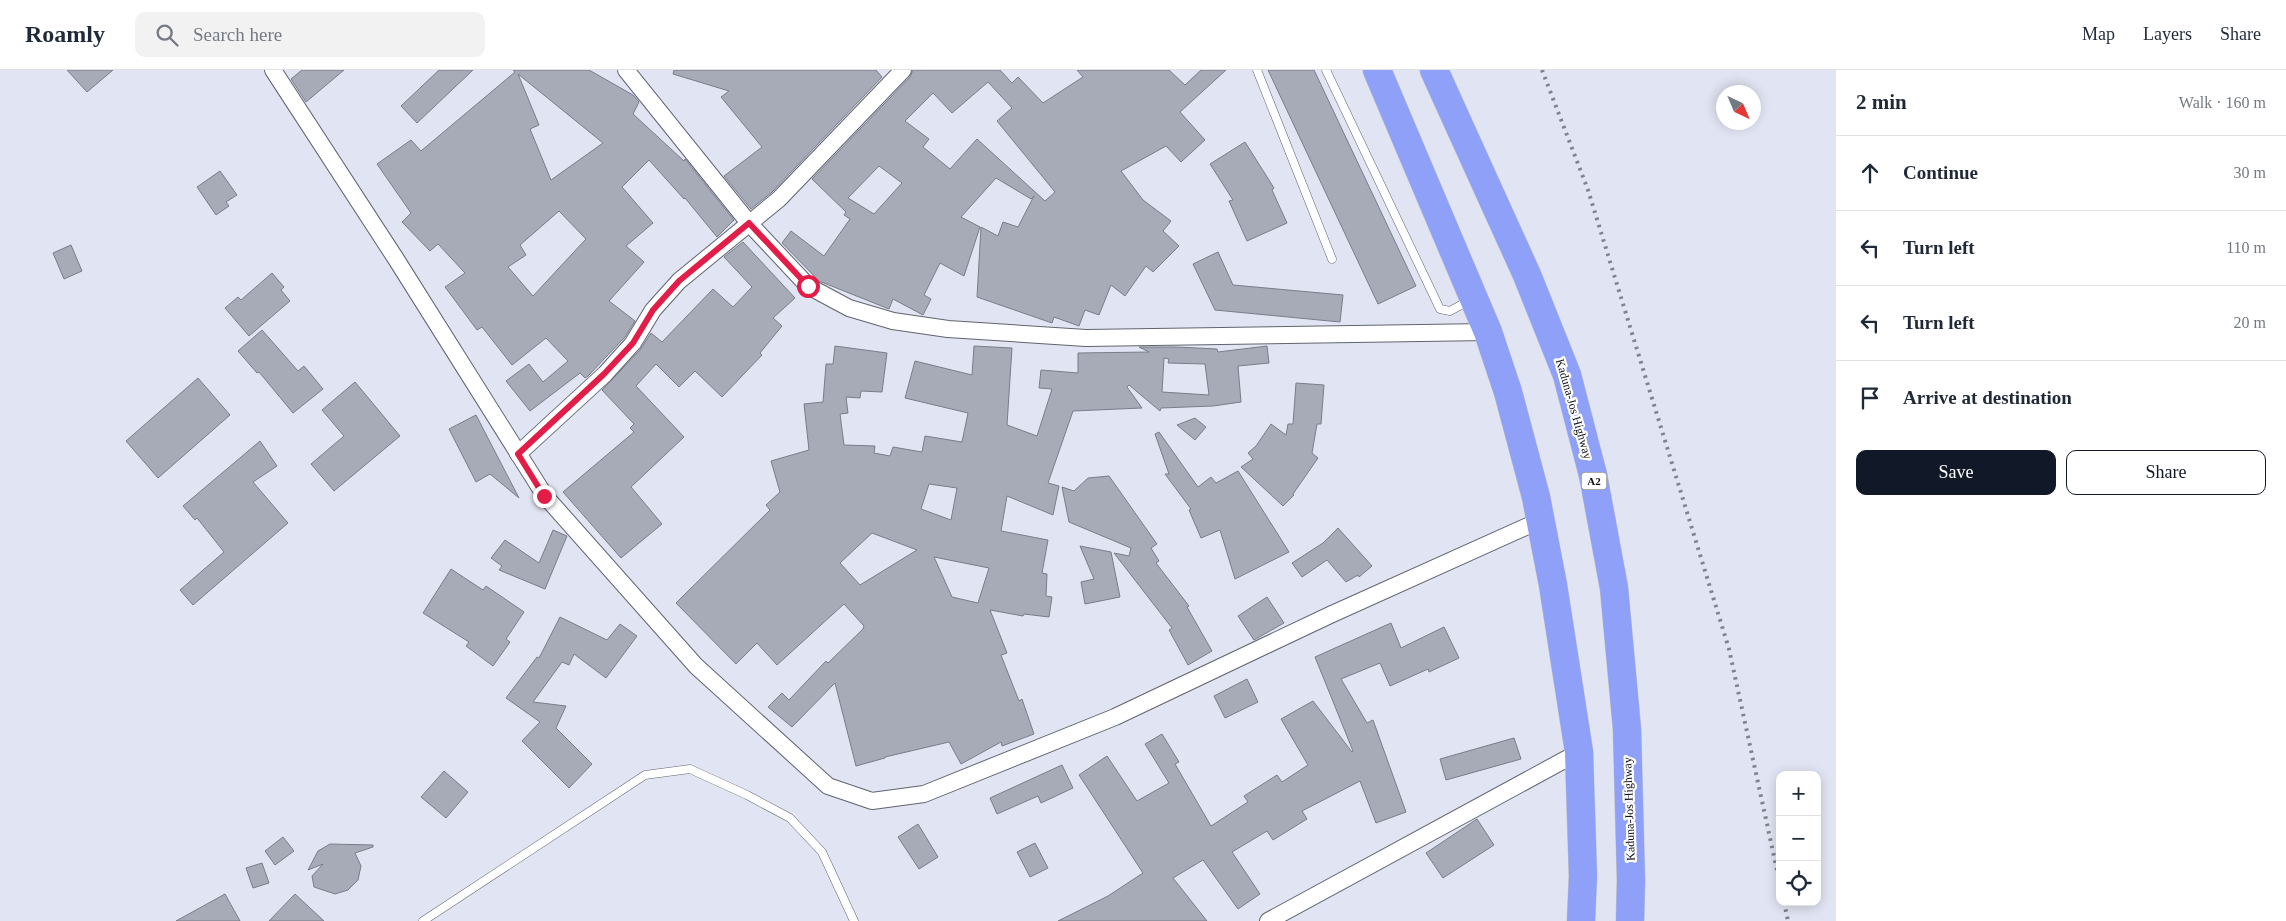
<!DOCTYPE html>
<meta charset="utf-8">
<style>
body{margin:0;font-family:"Times New Roman",serif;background:#f2f2f3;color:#1f2937}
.controls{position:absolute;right:15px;bottom:15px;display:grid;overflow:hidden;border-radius:10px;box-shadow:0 2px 12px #0003}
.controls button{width:45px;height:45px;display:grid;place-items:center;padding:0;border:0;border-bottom:1px solid #e0e1e3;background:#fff;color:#1f2937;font:25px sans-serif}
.compass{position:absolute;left:1716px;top:15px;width:45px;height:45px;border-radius:50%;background:#fff;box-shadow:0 2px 12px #0003;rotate:136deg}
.stop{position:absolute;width:15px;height:15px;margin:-11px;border:4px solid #e11d48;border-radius:50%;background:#fff}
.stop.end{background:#e11d48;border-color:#fff;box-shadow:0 1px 5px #0008}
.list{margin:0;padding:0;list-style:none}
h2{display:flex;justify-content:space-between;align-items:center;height:65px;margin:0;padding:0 20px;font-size:21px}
h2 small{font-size:16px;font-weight:400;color:#747a83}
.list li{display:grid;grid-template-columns:32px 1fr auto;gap:15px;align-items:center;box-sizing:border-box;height:75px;padding:0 20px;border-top:1px solid #e0e1e3}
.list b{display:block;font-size:19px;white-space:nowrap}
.list em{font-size:16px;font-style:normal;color:#747a83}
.actions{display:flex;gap:10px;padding:15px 20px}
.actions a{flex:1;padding:11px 0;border:1px solid #111827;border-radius:10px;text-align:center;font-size:18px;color:#111827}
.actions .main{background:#111827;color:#fff}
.icon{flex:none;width:28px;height:28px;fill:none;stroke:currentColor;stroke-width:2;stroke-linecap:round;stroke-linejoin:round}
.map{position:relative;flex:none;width:1836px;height:851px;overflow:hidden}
header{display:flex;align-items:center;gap:30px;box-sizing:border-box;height:70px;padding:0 25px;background:#fff;border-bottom:1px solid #e0e1e3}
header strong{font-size:24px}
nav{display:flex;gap:28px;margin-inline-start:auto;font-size:18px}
.search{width:350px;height:45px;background:#f2f2f3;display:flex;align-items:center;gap:12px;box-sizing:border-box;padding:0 18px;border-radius:10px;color:#747a83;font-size:19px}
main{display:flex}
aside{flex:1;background:#fff}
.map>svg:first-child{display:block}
.building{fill:#a7abb8;stroke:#797d89;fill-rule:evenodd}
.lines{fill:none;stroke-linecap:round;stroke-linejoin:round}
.service-casing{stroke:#60646f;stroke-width:9}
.minor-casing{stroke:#60646f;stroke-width:18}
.trunk-casing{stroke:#c5c5c7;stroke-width:29}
.service{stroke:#fff;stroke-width:8}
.minor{stroke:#fff;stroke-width:16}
.trunk{stroke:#8fa0f8;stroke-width:28}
.rail{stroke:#80828c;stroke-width:4;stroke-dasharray:2.5 5;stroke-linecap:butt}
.route{stroke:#e11d48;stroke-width:6}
.labels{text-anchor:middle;stroke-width:4.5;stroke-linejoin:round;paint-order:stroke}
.shield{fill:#fff;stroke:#56575a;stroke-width:1}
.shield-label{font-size:11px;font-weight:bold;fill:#0e0f14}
.street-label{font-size:12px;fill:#0e0f14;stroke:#fff}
</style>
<header>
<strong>Roamly</strong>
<div class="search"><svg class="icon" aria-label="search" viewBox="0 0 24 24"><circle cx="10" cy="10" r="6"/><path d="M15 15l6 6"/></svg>Search here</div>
<nav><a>Map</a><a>Layers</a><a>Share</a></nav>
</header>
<main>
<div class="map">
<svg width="1836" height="851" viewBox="0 0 1836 851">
<rect width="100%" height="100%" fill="#e1e5f3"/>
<g class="building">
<polygon points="67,0 113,0 87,22"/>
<polygon points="302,0 344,0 306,32 291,9"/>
<polygon points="439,0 473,0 417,53 401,36"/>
<path d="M 513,0 L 589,0 L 633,25 L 639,32 L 633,44 L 684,91 L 685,89 L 734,150 L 717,167 L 685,128 L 684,129 L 649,90 L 622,117 L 653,153 L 626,176 L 644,192 L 609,231 L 635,251 L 625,267 L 588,306 L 585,308 L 580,303 L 530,341 L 506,311 L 529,294 L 543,312 L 568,291 L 546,268 L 512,295 L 482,257 L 477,260 L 445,217 L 465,203 L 438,174 L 430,181 L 402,152 L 411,143 L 377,94 L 411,70 L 421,81 L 515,2 ZM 518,4 L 603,73 L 551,110 L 530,59 L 539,55 ZM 559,141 L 586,169 L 533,226 L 508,197 L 526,185 L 520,175 Z"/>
<polygon points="674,0 876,0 882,7 772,122 751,139 724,106 762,77 721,27 729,21 673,4"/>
<path d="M 913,0 L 1000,0 L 1012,13 L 1018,7 L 1043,33 L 1083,7 L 1077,0 L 1169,0 L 1185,15 L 1201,0 L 1226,0 L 1180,42 L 1205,70 L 1181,92 L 1166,76 L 1121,101 L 1143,130 L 1171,151 L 1163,161 L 1179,176 L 1153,202 L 1146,196 L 1125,226 L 1111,215 L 1099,245 L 1085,240 L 1079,256 L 1054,247 L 1052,253 L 977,227 L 981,157 L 998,166 L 1003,152 L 1018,157 L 1034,126 L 1031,129 L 996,108 L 961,147 L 980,157 L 964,206 L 940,193 L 924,225 L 931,229 L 923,245 L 893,229 L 889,239 L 819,211 L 782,173 L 791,161 L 824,186 L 850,149 L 844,145 L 846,142 L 812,109 L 910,7 ZM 988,12 L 1012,38 L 997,51 L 1055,122 L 1045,131 L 977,69 L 950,99 L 923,77 L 929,69 L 905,51 L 933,23 L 952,43 ZM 879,96 L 902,113 L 874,144 L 848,128 Z"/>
<polygon points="1268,0 1314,0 1416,216 1378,234"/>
<polygon points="1245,72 1274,118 1272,120 1287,153 1247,171 1229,131 1233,130 1210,94"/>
<polygon points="220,101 237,125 226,132 229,136 216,145 197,117"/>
<polygon points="743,172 795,228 773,248 782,256 760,283 762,285 722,327 695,301 679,317 656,294 636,316 684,367 631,417 662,454 621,488 563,422 634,362 630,358 634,354 602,320 640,280 651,263 662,272 713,219 733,237 752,217 724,187"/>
<polygon points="71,175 82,201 64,209 53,183"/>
<polygon points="1218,182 1233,215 1343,225 1340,252 1215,240 1193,194"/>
<polygon points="272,203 284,217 281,220 290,231 249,266 225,238 238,227 241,230"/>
<polygon points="262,260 298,301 304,296 323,319 293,343 259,302 257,303 238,281"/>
<path d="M 835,276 L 887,283 L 882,322 L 861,321 L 860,328 L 846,327 L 848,343 L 840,344 L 844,375 L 875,376 L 874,383 L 890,386 L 893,377 L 922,382 L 925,366 L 962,372 L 968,343 L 905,328 L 915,291 L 972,305 L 974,276 L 1012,278 L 1007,355 L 1037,366 L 1052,319 L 1039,318 L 1041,300 L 1078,303 L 1078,283 L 1149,282 L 1139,277 L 1176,277 L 1217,279 L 1218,282 L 1267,276 L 1269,293 L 1238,296 L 1241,332 L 1213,336 L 1161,338 L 1160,341 L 1129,315 L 1127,317 L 1142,338 L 1073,341 L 1048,413 L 1059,416 L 1053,445 L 1007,426 L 1001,461 L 1048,470 L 1042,503 L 1047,504 L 1046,526 L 1052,527 L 1049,547 L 1024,544 L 1023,546 L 990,540 L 1007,583 L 1001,585 L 1019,631 L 1022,629 L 1034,664 L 1002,676 L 1001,672 L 961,694 L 949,672 L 885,687 L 885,688 L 856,696 L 835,613 L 792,657 L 768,637 L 782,623 L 789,630 L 826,591 L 828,593 L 863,559 L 864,556 L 844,534 L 777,595 L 757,573 L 736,594 L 676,533 L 770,440 L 766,435 L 780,422 L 771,391 L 809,380 L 804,334 L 823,332 L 826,294 L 833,294 ZM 1164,288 L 1169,289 L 1168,293 L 1205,294 L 1209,325 L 1162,322 ZM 929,414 L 957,418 L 951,450 L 921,439 ZM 872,463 L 917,480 L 860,515 L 840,493 ZM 934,487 L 989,498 L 978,533 L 952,527 Z"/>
<polygon points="198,308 230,345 158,408 126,371"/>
<polygon points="355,312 400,366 334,421 311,394 344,366 322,340"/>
<polygon points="1296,313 1324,315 1321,354 1317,354 1312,383 1318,388 1293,424 1294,425 1283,436 1241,397 1253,389 1248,383 1256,376 1271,354 1286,365 1288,354 1293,354"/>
<polygon points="476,345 519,428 490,404 476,412 449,359"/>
<polygon points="1195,348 1206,357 1195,370 1177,355"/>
<polygon points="1159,362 1198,417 1211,407 1216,413 1238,401 1289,482 1235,509 1220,460 1201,468 1189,440 1191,439 1165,404 1169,404 1155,364"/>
<polygon points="260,371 277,396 253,412 288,453 193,535 180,520 224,482 197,448 195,450 183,436"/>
<polygon points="1109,406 1157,474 1151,478 1159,491 1156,493 1189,536 1187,537 1212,581 1188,595 1169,560 1172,558 1114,483 1129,486 1131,478 1069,452 1062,417 1074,421 1088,408"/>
<polygon points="1338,458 1372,496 1359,507 1358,505 1346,512 1327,490 1302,507 1292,493 1323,473"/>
<polygon points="553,460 567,466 545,519 499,500 502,496 491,488 505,470 539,493"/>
<polygon points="1080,476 1111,482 1120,527 1085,534 1081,512 1094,509"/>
<polygon points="451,499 483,520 486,516 524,542 506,569 510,572 493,596 466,576 469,572 423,543"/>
<polygon points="1267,527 1284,553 1254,570 1238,546"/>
<polygon points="560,547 607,570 620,554 637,566 606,608 574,584 569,595 562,592 533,632 566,636 556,658 592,694 569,718 522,671 540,652 506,628 537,587 539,588"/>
<polygon points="1391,553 1401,578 1444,557 1459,588 1429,602 1428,599 1390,616 1380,593 1341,609 1367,653 1373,650 1406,742 1376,753 1360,711 1302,741 1307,749 1273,770 1267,761 1232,782 1260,824 1238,839 1203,790 1173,808 1207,851 1058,851 1108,826 1143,803 1079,705 1107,686 1137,731 1169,713 1145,674 1162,664 1179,692 1175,694 1211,756 1248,732 1244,726 1277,705 1282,712 1308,695 1281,649 1313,631 1352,682 1353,681 1315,587"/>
<polygon points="1247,609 1258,632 1225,648 1214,626"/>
<polygon points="1514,668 1521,689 1446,710 1440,689"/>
<polygon points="1062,695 1073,718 1041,733 1038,726 997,744 990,728"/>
<polygon points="444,701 468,722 446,748 421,727"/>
<polygon points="1477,749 1494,775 1443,808 1426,783"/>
<polygon points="918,754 938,787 919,799 898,767"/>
<polygon points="283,767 294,781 275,795 265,781"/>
<polygon points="1035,773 1048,798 1030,807 1017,782"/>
<polygon points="330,774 373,775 373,777 355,783 361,796 358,810 348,820 335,824 314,817 312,806 323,794 308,800 318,781"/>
<polygon points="262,793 269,813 253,818 246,798"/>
<polygon points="225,824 240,851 176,851"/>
<polygon points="295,824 324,851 269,851"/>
</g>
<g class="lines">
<g class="service-casing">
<g id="service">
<polyline points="1257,0 1332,189"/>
<polyline points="1326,0 1440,239 1450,241 1470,230"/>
<polyline points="423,851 645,705 690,699 747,725 790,748 822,782 854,851"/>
</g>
</g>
<g class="minor-casing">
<g id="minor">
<polyline points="273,0 396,189 545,426 696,596 828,716 872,731 924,724 1115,647 1330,545 1541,450"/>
<polyline points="626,0 749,153 808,216 849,238 893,251 948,259 1086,268 1488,262"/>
<polyline points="518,384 605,304 633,273 653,240 679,211 779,129 903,0"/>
<polyline points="1268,851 1579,682"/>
</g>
</g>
<g class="trunk-casing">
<g id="trunk">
<polyline points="1377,0 1488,262 1508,322 1536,427 1553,515 1579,682 1583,806 1581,851"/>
<polyline points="1434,0 1527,205 1567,305 1593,405 1614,518 1627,659 1631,810 1630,851"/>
</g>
</g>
<use href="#service" class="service"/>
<use href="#minor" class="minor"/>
<use href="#trunk" class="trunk"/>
<g class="rail">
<polyline points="1542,0 1588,120 1729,579 1780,814"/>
<polyline points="1784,832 1788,851"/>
</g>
</g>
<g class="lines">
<polyline class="route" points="544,426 518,384 604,304 633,273 653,240 679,211 749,153 808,216"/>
</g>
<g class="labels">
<rect class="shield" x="1581.5" y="402.5" width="25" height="17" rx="4"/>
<g class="shield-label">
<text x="1594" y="415">A2</text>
</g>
<g class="street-label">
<text transform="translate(1574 339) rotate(74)" y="4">Kaduna-Jos Highway</text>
<text transform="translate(1629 739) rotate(-92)" y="4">Kaduna-Jos Highway</text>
</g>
</g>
</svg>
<div class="controls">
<button>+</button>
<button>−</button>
<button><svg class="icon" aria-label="locate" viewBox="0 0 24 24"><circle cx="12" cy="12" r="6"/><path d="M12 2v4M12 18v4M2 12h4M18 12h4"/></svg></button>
</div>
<svg class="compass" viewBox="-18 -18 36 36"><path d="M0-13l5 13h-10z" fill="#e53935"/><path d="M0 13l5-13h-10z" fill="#747a83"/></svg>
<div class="stop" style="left:808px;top:216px"></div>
<div class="stop end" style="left:544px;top:426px"></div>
</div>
<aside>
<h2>2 min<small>Walk · 160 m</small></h2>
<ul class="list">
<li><svg class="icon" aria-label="ahead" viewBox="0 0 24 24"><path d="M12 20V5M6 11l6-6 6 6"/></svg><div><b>Continue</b></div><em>30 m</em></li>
<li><svg class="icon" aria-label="left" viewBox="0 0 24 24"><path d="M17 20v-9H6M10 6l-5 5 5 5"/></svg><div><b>Turn left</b></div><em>110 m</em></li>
<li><svg class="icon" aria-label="left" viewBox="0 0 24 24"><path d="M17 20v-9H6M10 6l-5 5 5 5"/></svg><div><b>Turn left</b></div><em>20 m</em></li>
<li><svg class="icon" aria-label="arrive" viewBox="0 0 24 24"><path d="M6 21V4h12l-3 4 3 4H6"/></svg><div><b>Arrive at destination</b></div></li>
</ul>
<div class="actions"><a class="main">Save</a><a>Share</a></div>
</aside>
</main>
